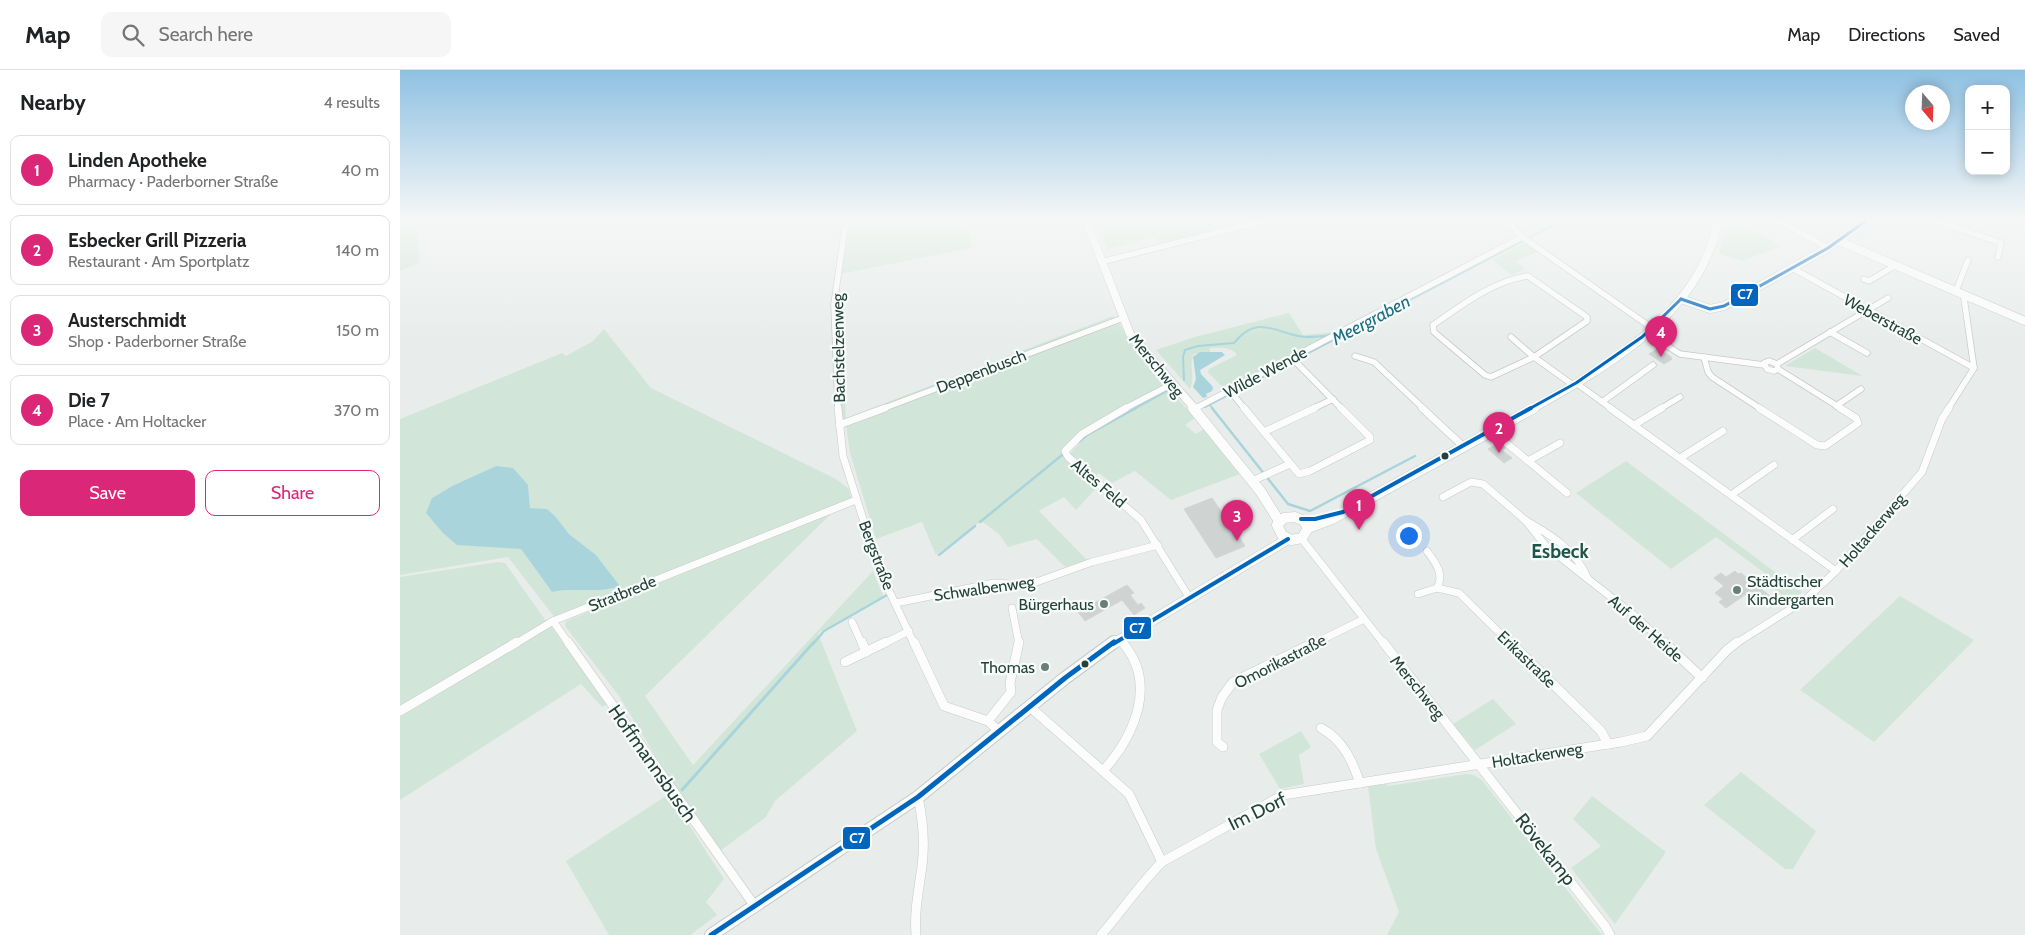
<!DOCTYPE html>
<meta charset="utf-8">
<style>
body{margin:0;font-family:Cabin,sans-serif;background:#f6f6f6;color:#202124}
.controls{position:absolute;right:15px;top:15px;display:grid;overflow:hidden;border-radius:10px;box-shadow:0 2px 12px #0003}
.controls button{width:45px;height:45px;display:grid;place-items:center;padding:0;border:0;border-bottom:1px solid #e0e0e0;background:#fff;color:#202124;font:25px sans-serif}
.compass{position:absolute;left:1505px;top:15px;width:45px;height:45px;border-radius:50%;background:#fff;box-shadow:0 2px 12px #0003;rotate:161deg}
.you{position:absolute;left:1008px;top:465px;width:18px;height:18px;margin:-12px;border:4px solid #fff;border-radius:50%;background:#1a73e8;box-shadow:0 0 0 8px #1a73e833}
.badge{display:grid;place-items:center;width:32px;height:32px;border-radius:50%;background:#db2777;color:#fff;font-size:16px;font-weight:700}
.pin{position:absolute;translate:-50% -41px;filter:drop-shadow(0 1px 2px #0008)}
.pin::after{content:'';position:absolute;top:26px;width:18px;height:15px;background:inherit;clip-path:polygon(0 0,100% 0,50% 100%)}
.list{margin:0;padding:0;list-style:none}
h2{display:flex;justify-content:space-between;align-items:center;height:65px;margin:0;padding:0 20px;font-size:21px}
h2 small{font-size:16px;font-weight:400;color:#757577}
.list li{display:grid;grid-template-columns:32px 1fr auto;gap:15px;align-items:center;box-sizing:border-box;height:70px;margin:0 10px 10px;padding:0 10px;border:1px solid #e0e0e0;border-radius:10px}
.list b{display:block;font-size:19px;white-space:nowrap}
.list p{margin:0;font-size:16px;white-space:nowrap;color:#757577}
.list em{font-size:16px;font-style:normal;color:#757577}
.actions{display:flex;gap:10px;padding:15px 20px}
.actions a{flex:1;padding:11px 0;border:1px solid #db2777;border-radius:10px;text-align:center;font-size:18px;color:#db2777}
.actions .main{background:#db2777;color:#fff}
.icon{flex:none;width:28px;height:28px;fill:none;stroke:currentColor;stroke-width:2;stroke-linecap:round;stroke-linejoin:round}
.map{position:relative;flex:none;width:1625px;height:865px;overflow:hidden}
header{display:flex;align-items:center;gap:30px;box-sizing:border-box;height:70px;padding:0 25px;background:#fff;border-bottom:1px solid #e0e0e0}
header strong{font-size:24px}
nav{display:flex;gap:28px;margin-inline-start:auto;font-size:18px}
.search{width:350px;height:45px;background:#f6f6f6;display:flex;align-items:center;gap:12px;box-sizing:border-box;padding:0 18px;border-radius:10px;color:#757577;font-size:19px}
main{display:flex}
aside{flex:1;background:#fff}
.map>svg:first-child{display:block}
.green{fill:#d1e6d8;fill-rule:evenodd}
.water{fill:#a9d4db}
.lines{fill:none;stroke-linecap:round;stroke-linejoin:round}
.stream-far2{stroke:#a9d4db;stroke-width:2}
.stream-far1{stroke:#a9d4db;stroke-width:2.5}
.stream{stroke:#a9d4db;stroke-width:3}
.building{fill:#cfd4d2;stroke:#d1d6d4}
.street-far2-casing{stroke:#c5cac8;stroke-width:7}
.street-far1-casing{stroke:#c5cac8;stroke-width:8}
.street-casing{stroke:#c5cac8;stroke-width:10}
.secondary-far2-casing{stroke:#c3cbc8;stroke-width:9}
.secondary-far1-casing{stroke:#c3cbc8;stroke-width:11}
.secondary-casing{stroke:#c3cbc8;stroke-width:14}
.street-far2{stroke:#fcfcfc;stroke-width:5.5}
.street-far1{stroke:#fcfcfc;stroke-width:7}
.street{stroke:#fcfcfc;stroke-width:9}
.secondary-far2{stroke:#fcfcfc;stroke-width:8}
.secondary-far1{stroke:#fcfcfc;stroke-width:10}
.secondary{stroke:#fcfcfc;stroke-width:12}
.bus-1-far2-casing{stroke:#f7fbf9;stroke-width:6}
.bus-1-far1-casing{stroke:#f7fbf9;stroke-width:8}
.bus-1-casing{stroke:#f7fbf9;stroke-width:9}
.bus-1-far2{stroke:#0065bd;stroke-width:3}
.bus-1-far1{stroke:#0065bd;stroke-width:4}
.bus-1{stroke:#0065bd;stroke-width:5}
.bus-dot{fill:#24423a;stroke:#f7fbf9;stroke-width:2}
.poi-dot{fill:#697e78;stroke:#f7fbf9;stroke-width:2}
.labels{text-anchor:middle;stroke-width:4.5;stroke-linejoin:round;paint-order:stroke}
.street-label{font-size:16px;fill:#24423a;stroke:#f7fbf9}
.poi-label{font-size:16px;fill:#24423a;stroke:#f7fbf9;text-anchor:end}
.water-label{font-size:18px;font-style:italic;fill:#1c6f80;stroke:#f7fbf9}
.quarter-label{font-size:19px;font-weight:bold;fill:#1f5548;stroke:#f7fbf9}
.near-street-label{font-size:19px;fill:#24423a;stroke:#f7fbf9}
.line-badge{stroke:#f7fbf9;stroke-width:2}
.badge-label{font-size:14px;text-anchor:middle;font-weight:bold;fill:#fff}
</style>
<header>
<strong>Map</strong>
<div class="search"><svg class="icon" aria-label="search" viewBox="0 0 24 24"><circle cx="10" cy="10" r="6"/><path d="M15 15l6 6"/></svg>Search here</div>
<nav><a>Map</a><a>Directions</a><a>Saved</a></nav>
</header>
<main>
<aside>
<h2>Nearby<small>4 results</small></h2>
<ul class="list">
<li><span class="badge">1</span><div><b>Linden Apotheke</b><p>Pharmacy · Paderborner Straße</p></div><em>40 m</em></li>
<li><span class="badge">2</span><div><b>Esbecker Grill Pizzeria</b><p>Restaurant · Am Sportplatz</p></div><em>140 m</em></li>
<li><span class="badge">3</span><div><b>Austerschmidt</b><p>Shop · Paderborner Straße</p></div><em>150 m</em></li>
<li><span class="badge">4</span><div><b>Die 7</b><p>Place · Am Holtacker</p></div><em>370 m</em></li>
</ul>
<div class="actions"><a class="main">Save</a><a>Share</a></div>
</aside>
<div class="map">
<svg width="1625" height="865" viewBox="0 0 1625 865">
<rect width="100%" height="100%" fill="#e8edeb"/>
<g class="green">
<polygon points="0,150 18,150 19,193 0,201"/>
<polygon points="447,150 566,150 572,178 440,204"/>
<polygon points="696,150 862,150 761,176 756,167 707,179"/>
<polygon points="1327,150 1336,150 1381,176 1343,191 1319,184"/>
<polygon points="1124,173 1138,182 1115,191 1125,199 1112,205 1092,190"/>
<path d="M 889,243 L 903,265 L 938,262 L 825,320 L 808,302 L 809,299 L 837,285 C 830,276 820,278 810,278 L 810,282 L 794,284 C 788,295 796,306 790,319 L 756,280 L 795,267 Z"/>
<polygon points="713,246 715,250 444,350 441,349 437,267 441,266 446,348"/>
<path d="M 714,253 L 719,253 L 731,273 L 766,316 C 743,328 670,362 662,382 L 665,389 L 698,416 L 676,440 L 664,427 L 639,441 L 687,490 L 665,497 L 637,469 L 608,477 L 599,464 L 581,451 L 536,485 L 522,452 L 476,469 L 450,383 L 446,356 Z"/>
<path d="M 204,259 L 251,318 L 436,409 L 449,419 L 451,428 L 155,548 L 108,487 L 0,505 L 0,349 L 162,283 L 166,286 L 193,271 ZM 96,396 L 128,415 L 130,438 L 147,439 L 155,446 L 169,464 L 196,485 L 220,516 C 199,524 174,517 152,522 L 121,479 L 99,477 L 32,428 L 52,416 Z"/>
<polygon points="1415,278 1461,305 1462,306 1385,296"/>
<polygon points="770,320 795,348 785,355 796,364 804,359 840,404 771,430 735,401 712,413 699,403 694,407 669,384 688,365"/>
<polygon points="1226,391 1402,522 1390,532 1364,512 1370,507 1316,467 1271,499 1176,423"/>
<polygon points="433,442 245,626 293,695 473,501 483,526 418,563 457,661 375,731 366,747 320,781 271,712 219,626 165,556 166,551"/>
<polygon points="98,492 105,493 146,551 0,639 0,507"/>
<polygon points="1500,526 1574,570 1474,672 1400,620"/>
<polygon points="151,556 208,634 202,637 181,614 0,730 0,645"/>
<polygon points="1093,629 1116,654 1075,680 1053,654"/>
<polygon points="901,661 911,677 899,685 904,714 880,719 859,684"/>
<polygon points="1341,702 1416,761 1393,799 1385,799 1304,735"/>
<polygon points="1066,704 1074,705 1082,710 1202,865 987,865 999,842 976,779 968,716 987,714 988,716"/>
<polygon points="269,724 324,809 306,832 317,845 290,865 209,865 166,791"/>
<polygon points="1192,726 1266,782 1215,854 1171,798 1201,776 1173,749"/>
</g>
<g class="water">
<polygon points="800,282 822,282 825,285 800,300 801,304 813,317 812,321 806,324 807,327 803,328 793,317 796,309 793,287"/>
<path d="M 96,396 L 113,398 L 128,415 L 130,438 L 147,439 L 155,446 L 169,464 L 196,485 L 220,516 C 199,524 175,517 152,522 L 121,479 L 57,475 L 43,463 L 26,443 L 32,428 L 52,416 Z"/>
</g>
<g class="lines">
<g class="stream-far2">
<path d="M 784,310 L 783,287 L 785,280 L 798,276 L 834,273 C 859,242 877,265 906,267 C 915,267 925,266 934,265"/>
<polyline points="809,334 813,339"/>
<polyline points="805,337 1163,150"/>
<polyline points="734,339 772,318"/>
</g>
<g class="stream-far1">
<polyline points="812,338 888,434 910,441 1015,386"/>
<polyline points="679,372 687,365 736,338"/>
<polyline points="580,452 662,385"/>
<polyline points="539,485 575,456"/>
<polyline points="413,574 424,561 487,525"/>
</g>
<polyline class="stream" points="282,720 414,572"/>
</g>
<g class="building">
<polygon points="1257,279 1270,286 1272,289 1264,294 1249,284"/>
<polygon points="1099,373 1105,378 1102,380 1104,382 1112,388 1104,393 1088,379"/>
<polygon points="812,428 845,476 816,488 784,439"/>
<polygon points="1335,501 1338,504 1341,503 1370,526 1359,534 1346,524 1326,538 1319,532 1323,529 1315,523 1324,516 1314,508 1321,503 1326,507"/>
<polygon points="727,515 734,523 730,525 738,535 741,533 745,538 734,545 722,530 685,551 678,542"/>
</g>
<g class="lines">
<g class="street-far2-casing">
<g id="street-far2">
<polyline points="1107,150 1122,167 1252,258"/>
<polyline points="1377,150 1428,178"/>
<polyline points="1533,150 1601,173 1598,187"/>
<polyline points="701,192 867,150"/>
<polyline points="1392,198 1574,298"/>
<path d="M 1128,206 L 1187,247 L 1187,251 L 1134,287 L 1091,307 L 1085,305 L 1034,262 L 1033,255 C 1062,235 1093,211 1128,206 Z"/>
<polyline points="1464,209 1469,211 1496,195"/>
<polyline points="1556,221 1568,190"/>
<polyline points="1430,262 1467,283"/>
<polyline points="1247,263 1280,284 1364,295"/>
<polyline points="1111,267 1134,287 1173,315"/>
<polyline points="955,286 974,292 1024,339"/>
<polyline points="1304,287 1308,302 1312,307 1361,339"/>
<polyline points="892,288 942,339"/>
<polygon points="1369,291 1377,294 1378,299 1374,301 1367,299 1364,293"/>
<polyline points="1377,294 1488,228"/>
<polyline points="1378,299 1442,339"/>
<polyline points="1176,313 1212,339"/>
<polyline points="830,321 845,339"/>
<polyline points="1202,332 1253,295"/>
<polyline points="1436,336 1461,319"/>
<polyline points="438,339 434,234 446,150"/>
<polyline points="482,339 723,248"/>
<polyline points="724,339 772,314"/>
<polyline points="794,339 1122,167"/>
<polyline points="912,339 933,329"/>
<polyline points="1260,339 1280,327"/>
<polyline points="1548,339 1574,298 1564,228 1566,225"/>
</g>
</g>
<g class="street-far1-casing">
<g id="street-far1">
<polyline points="438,338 443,386 479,499 514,574"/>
<polyline points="726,338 682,364 665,381 668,387 741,450 789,527"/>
<polyline points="844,338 899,404 910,401 970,370 970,367 941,338"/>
<polyline points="1022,338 1064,377"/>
<polyline points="1210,338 1436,501"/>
<polyline points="1359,338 1417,375 1425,376 1458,353 1456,348 1440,338"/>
<polyline points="794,339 797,338"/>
<polyline points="439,355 485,338"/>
<polyline points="1234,355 1262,338"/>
<polyline points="1092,361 1167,423"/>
<polyline points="864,362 915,338"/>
<polyline points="1280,388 1323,361"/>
<polyline points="1128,391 1160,373"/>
<polyline points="852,411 890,394"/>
<polyline points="1331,425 1374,395"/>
<polyline points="1043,427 1071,412 1083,414 1125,450"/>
<path d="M 1125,450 C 1151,465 1176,480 1188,509 L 1145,475 Z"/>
<polyline points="901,468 984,574"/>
<polyline points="1392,470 1433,439"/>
<path d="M 1027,481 C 1035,492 1045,504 1037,518"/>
<polyline points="1188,509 1234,545 1265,574"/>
<polyline points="1018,524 1037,518 1059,523 1111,574"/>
<polyline points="496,533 594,513 628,515 692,492 758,475"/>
<polyline points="612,538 619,574"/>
<polyline points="153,551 169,574"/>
<polyline points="452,552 462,574"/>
<polyline points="719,569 723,574"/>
<polyline points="115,574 153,551 456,430"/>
<polyline points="483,574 509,561"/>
<polyline points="913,574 964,549"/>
<polyline points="1335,574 1405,530 1436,501 1522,402 1542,349 1549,338"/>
</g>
</g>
<g class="street-casing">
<g id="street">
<polyline points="168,572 354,835"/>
<polyline points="462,572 466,582"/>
<polyline points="514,572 544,636 588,651 600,662"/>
<polyline points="983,572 1205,856 1210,865"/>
<polyline points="1110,572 1201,661 1208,674"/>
<polyline points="1264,572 1302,608"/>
<polyline points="445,592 486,572"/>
<polyline points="630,637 729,724 762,792"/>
<polyline points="0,641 117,572"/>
<polyline points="588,651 611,622 610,613 619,572"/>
<path d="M 921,658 C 943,670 952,690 960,713"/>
<polyline points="823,677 817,672 817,640 822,627 833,612 915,572"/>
<path d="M 703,701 C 735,665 758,613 722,572"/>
<path d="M 516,865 C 514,841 519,819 522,796 C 525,773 523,750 518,727"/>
<path d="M 701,865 C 722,841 740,814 762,792 L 883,725 L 1221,672 L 1247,666 L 1327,580 L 1337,572"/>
</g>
</g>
<g class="secondary-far2-casing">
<g id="secondary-far2">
<polyline points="686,150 730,264 795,339"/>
<polyline points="1439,171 1625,251"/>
<polyline points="1281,229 1310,239 1324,236 1428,178 1467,150"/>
<path d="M 1132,339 C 1208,296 1301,244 1318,150"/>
</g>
</g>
<g class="secondary-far1-casing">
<g id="secondary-far1">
<polyline points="793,338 861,422 879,451"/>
<polygon points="895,447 904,451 908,458 902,468 891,470 882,465 877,455 884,448"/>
<polyline points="908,458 932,449 1134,338"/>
<polyline points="713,574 888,469"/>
</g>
</g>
<g class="secondary-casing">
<polyline id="secondary" points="311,865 518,727 665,608 714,572"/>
</g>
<use href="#street-far2" class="street-far2"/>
<use href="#street-far1" class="street-far1"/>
<use href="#street" class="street"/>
<use href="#secondary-far2" class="secondary-far2"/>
<use href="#secondary-far1" class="secondary-far1"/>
<use href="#secondary" class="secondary"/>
<g class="bus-1-far2-casing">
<g id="bus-1-far2">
<polyline points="1281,229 1310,239 1324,236 1428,178 1467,150"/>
<polyline points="1129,339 1176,313 1242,267 1281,229"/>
</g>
</g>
<g class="bus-1-far1-casing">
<g id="bus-1-far1">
<polyline points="901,449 915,449 943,442 1131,338"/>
<polyline points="713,574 888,469"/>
</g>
</g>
<g class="bus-1-casing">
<polyline id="bus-1" points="311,865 518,727 665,608 714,572"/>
</g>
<use href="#bus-1-far2" class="bus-1-far2"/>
<use href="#bus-1-far1" class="bus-1-far1"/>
<use href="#bus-1" class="bus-1"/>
</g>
<linearGradient id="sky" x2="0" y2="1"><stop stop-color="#8fc1e3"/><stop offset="0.55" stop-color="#f5f7f6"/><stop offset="1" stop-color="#f5f7f6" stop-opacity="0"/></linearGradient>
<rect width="1625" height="271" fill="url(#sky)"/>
<g class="bus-dot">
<circle cx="1045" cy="386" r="4.5"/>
<circle cx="685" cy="594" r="4.5"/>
</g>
<g class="poi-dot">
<circle cx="1337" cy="520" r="5"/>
<circle cx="704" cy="534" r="5"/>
<circle cx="645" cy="597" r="5"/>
</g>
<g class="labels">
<g class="street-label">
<text transform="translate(1483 249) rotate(29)" y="6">Weberstraße</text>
<text transform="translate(438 278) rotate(-91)" y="6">Bachstelzenweg</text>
<text transform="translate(757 295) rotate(51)" y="6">Merschweg</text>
<text transform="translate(581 301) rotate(-21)" y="6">Deppenbusch</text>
<text transform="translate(865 302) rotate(-28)" y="6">Wilde Wende</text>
<text transform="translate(699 413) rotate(40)" y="6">Altes Feld</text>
<text transform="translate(1472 460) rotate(-49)" y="6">Holtackerweg</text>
<text transform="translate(477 485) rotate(69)" y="6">Bergstraße</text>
<text transform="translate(584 518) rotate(-8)" y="6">Schwalbenweg</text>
<text transform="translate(222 523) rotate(-22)" y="6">Stratbrede</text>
<text transform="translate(1246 558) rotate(41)" y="6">Auf der Heide</text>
<text transform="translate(1127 589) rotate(44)" y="6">Erikastraße</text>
<text transform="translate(880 591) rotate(-27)" y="6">Omorikastraße</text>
<text transform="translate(1018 617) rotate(51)" y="6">Merschweg</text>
<text transform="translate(1137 685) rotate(-9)" y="6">Holtackerweg</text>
</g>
<g class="poi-label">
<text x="1347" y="517" text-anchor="start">Städtischer<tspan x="1347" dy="18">Kindergarten</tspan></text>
<text x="694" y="540">Bürgerhaus</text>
<text x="635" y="603">Thomas</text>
</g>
<g class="water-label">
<text transform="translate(971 250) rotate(-28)" y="6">Meergraben</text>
</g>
<g class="quarter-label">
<text x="1160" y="488">Esbeck</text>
</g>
<g class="near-street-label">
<text transform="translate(253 693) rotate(55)" y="7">Hoffmannsbusch</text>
<text transform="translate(857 741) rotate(-26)" y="7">Im Dorf</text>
<text transform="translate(1146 779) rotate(52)" y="7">Rövekamp</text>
</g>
</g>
<g class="line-badge">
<rect x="1330" y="213" width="29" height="24" rx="5" fill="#0065bd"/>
<rect x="723" y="546" width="29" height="24" rx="5" fill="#0065bd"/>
<rect x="442" y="756" width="29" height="24" rx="5" fill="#0065bd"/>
</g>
<g class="badge-label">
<text x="1345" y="229">C7</text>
<text x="737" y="563">C7</text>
<text x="457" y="773">C7</text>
</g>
</svg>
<div class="controls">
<button>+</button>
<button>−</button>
</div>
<svg class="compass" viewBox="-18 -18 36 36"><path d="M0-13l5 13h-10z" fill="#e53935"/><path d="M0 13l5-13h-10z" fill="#757577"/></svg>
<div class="you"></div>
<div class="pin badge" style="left:959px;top:460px">1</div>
<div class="pin badge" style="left:1099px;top:383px">2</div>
<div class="pin badge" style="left:837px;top:471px">3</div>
<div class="pin badge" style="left:1261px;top:287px">4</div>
</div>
</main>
